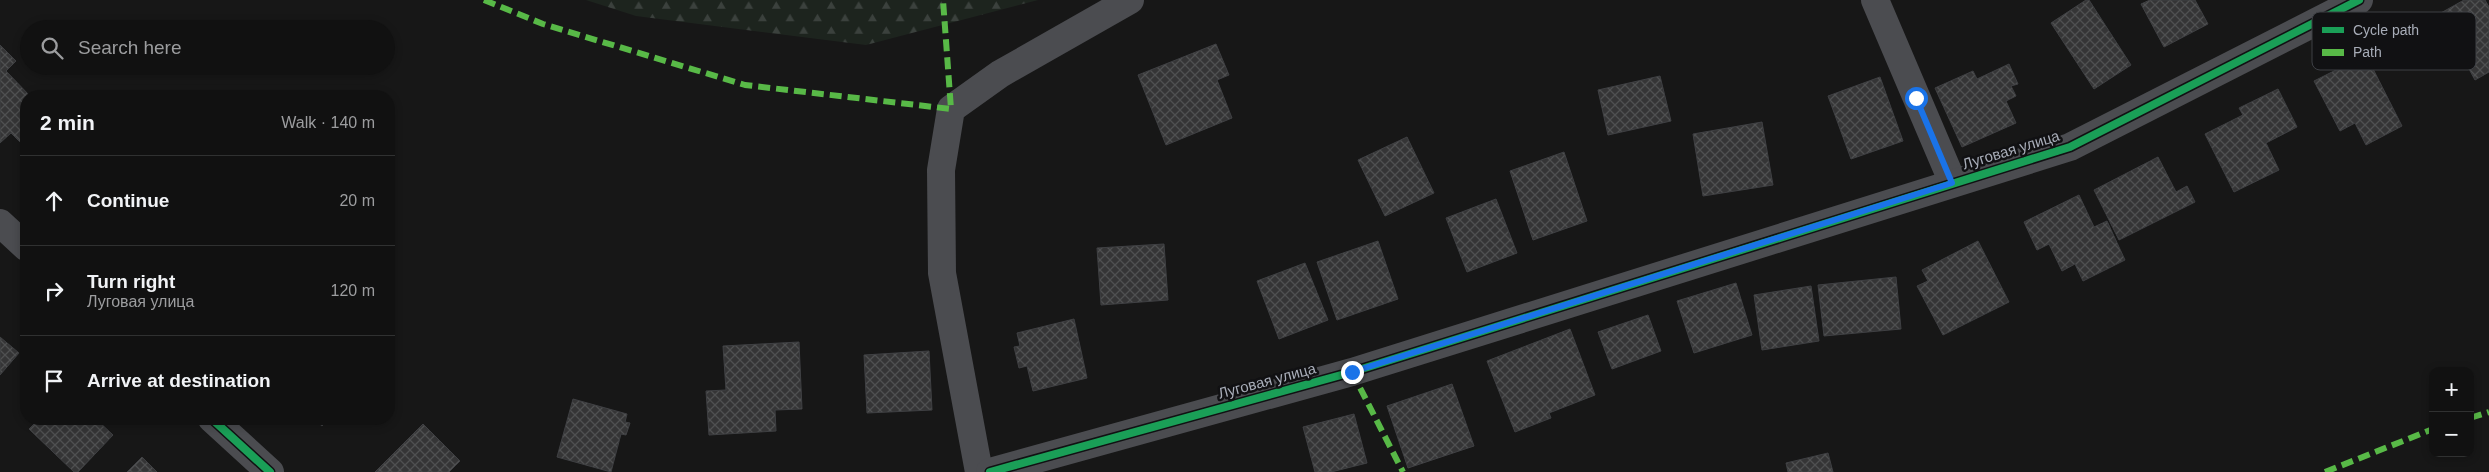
<!DOCTYPE html>
<meta charset="utf-8">
<style>
body{margin:0;font-family:Helvetica,sans-serif;background:#1e1f1f;color:#f1f3f6}
.controls{position:absolute;right:15px;bottom:15px;display:grid;overflow:hidden;border-radius:10px;box-shadow:0 2px 8px #0003}
.controls button{width:45px;height:45px;display:grid;place-items:center;padding:0;border:0;border-bottom:1px solid #303131;background:#111;color:#f1f3f6;font:25px sans-serif}
.stop{position:absolute;width:15px;height:15px;margin:-11px;border:4px solid #1a73e8;border-radius:50%;background:#fff}
.stop.end{background:#1a73e8;border-color:#fff;box-shadow:0 1px 5px #0008}
.list{margin:0;padding:0;list-style:none}
h2{display:flex;justify-content:space-between;align-items:center;height:65px;margin:0;padding:0 20px;font-size:21px}
h2 small{font-size:16px;font-weight:400;color:#9c9d9f}
.list li{display:grid;grid-template-columns:32px 1fr auto;gap:15px;align-items:center;box-sizing:border-box;height:90px;padding:0 20px;border-top:1px solid #303131}
.list b{display:block;font-size:19px;white-space:nowrap}
.list p{margin:0;font-size:16px;white-space:nowrap;color:#9c9d9f}
.list em{font-size:16px;font-style:normal;color:#9c9d9f}
.icon{flex:none;width:28px;height:28px;fill:none;stroke:currentColor;stroke-width:2;stroke-linecap:round;stroke-linejoin:round}
.map{position:relative;flex:none;width:2489px;height:472px;overflow:hidden}
.search{position:absolute;background:#111;box-shadow:0 2px 8px #0003;left:20px;top:20px;width:375px;height:55px;display:flex;align-items:center;gap:12px;box-sizing:border-box;padding:0 18px;border-radius:28px;color:#9c9d9f;font-size:19px}
.panel{position:absolute;background:#111;box-shadow:0 2px 8px #0003;left:20px;top:90px;width:375px;height:335px;border-radius:20px}
.map>svg:first-child{display:block}
.forest{fill:url(#forest-firs)}
.building{fill:url(#building-cross-hatch);stroke:#3f4043}
.lines{fill:none;stroke-linecap:round;stroke-linejoin:round}
.minor{stroke:#4b4c50;stroke-width:28}
.quiet{stroke:#58b947;stroke-width:6;stroke-dasharray:12 6;stroke-linecap:butt}
.cycleway-casing{stroke:#111113;stroke-width:11}
.cycleway{stroke:#1a9f57;stroke-width:8}
.route{stroke:#1a73e8;stroke-width:6}
.labels{text-anchor:middle;stroke-width:5;stroke-linejoin:round;paint-order:stroke}
.street-label{font-size:15px;fill:#a8adb8;stroke:#111113}
.key{fill:#111113;stroke:#3e4045;stroke-width:1}
.key-label{font-size:14px;fill:#a8adb8}
</style>
<div class="map">
<svg width="2489" height="472" viewBox="0 0 2489 472">
<defs>
<pattern id="forest-firs" width="22" height="20" patternUnits="userSpaceOnUse" patternTransform="scale(1.25)"><rect width="22" height="20" fill="#1d241e"/><path d="M5 1l3.5 6h-7zM16 11l3.5 6h-7z" fill="#3b413d"/></pattern>
<pattern id="building-cross-hatch" width="8" height="8" patternUnits="userSpaceOnUse" patternTransform="scale(1.25)"><rect width="8" height="8" fill="#353536"/><path d="M0 0l8 8M0 8l8-8" fill="none" stroke="#4f5051"/></pattern>
</defs>
<rect width="100%" height="100%" fill="#171717"/>
<polygon class="forest" points="586,0 1038,0 866,45 636,16"/>
<g class="building">
<polygon points="2086,0 2089,0 2131,65 2094,89 2051,23"/>
<polygon points="2150,0 2195,0 2208,24 2164,47 2141,4"/>
<polygon points="2464,0 2485,0 2489,7 2489,72 2475,80 2439,14"/>
<polygon points="1216,44 1229,75 1217,80 1232,118 1166,145 1138,75"/>
<polygon points="0,45 16,61 6,71 30,96 26,96 26,144 24,146 11,133 0,143"/>
<polygon points="2366,55 2402,126 2366,145 2355,123 2340,131 2314,81"/>
<polygon points="2009,64 2018,84 2011,86 2016,96 2006,101 2016,123 1962,147 1935,88 1973,71 1977,79"/>
<polygon points="1660,76 1671,121 1608,135 1598,90"/>
<polygon points="1880,77 1903,141 1851,159 1828,96"/>
<polygon points="2278,89 2297,127 2266,143 2279,170 2234,192 2205,134 2243,115 2239,108"/>
<polygon points="1762,122 1773,185 1703,196 1693,134"/>
<polygon points="1407,137 1434,193 1385,216 1358,160"/>
<polygon points="1564,152 1587,221 1533,240 1510,171"/>
<polygon points="2158,157 2176,192 2187,186 2195,202 2119,240 2094,190"/>
<polygon points="2079,195 2094,227 2107,221 2125,260 2083,281 2075,264 2062,271 2049,244 2037,250 2024,222"/>
<polygon points="1496,199 1517,253 1467,272 1446,218"/>
<polygon points="1378,241 1398,299 1337,320 1317,262"/>
<polygon points="1978,241 2009,302 1943,335 1917,286 1928,281 1922,270"/>
<polygon points="1164,244 1168,300 1101,305 1097,248"/>
<polygon points="1305,263 1328,320 1279,339 1257,281"/>
<polygon points="1896,277 1901,329 1824,336 1818,285"/>
<polygon points="1736,283 1752,335 1694,353 1677,301"/>
<polygon points="1811,286 1819,341 1762,350 1754,295"/>
<polygon points="1648,315 1661,351 1612,369 1598,332"/>
<polygon points="1074,319 1087,378 1033,391 1027,366 1019,368 1014,347 1020,346 1017,333"/>
<polygon points="1570,329 1595,395 1549,413 1551,418 1515,432 1487,361"/>
<polygon points="0,337 19,353 0,375"/>
<polygon points="799,342 802,409 775,410 776,431 709,435 706,391 726,390 723,346"/>
<polygon points="929,351 932,410 867,413 864,355"/>
<polygon points="1452,384 1474,446 1408,468 1387,406"/>
<polygon points="573,399 627,414 625,422 630,423 626,435 621,434 611,472 557,457"/>
<polygon points="1354,414 1367,463 1331,472 1315,472 1303,427"/>
<polygon points="39,419 96,419 113,435 78,472 74,472 29,429"/>
<polygon points="314,419 329,419 322,426"/>
<polygon points="423,424 460,461 449,472 375,472"/>
<polygon points="1828,453 1833,472 1788,472 1786,463"/>
<polygon points="142,457 157,472 127,472"/>
</g>
<g class="lines">
<g class="minor">
<polyline points="1875,0 1953,183"/>
<polyline points="0,223 26,247"/>
<polyline points="212,419 270,472"/>
<polyline points="979,472 942,273 941,170 951,109 1000,74 1130,0"/>
<polyline points="990,472 1352,372 2070,147 2359,0"/>
</g>
<g class="quiet">
<polyline points="484,0 543,24 745,85 951,109 943,0"/>
<polyline points="1352,372 1403,472"/>
<polyline points="2470,418 2489,412"/>
<polyline points="2325,472 2433,429"/>
</g>
<g class="cycleway-casing">
<g id="cycleway">
<polyline points="212,419 270,472"/>
<polyline points="990,472 1352,372 2070,147 2359,0"/>
</g>
</g>
<use href="#cycleway" class="cycleway"/>
</g>
<g class="lines">
<polyline class="route" points="1352,372 1952,183 1916,98"/>
</g>
<g class="labels">
<g class="street-label">
<text transform="translate(2011 150) rotate(-17)" y="5">Луговая улица</text>
<text transform="translate(1267 381) rotate(-15)" y="5">Луговая улица</text>
</g>
</g>
<rect x="2312" y="12" width="164" height="58" rx="8" class="key"/>
<rect x="2322" y="27" width="22" height="6" fill="#1a9f57"/>
<rect x="2322" y="49" width="22" height="7" fill="#58b947"/>
<g class="key-label">
<text x="2353" y="35">Cycle path</text>
<text x="2353" y="57">Path</text>
</g>
</svg>
<div class="controls">
<button>+</button>
<button>−</button>
</div>
<div class="stop" style="left:1916px;top:98px"></div>
<div class="stop end" style="left:1352px;top:372px"></div>
<div class="search"><svg class="icon" aria-label="search" viewBox="0 0 24 24"><circle cx="10" cy="10" r="6"/><path d="M15 15l6 6"/></svg>Search here</div>
<section class="panel">
<h2>2 min<small>Walk · 140 m</small></h2>
<ul class="list">
<li><svg class="icon" aria-label="ahead" viewBox="0 0 24 24"><path d="M12 20V5M6 11l6-6 6 6"/></svg><div><b>Continue</b></div><em>20 m</em></li>
<li><svg class="icon" aria-label="right" viewBox="0 0 24 24"><path d="M7 20v-9h11M14 6l5 5-5 5"/></svg><div><b>Turn right</b><p>Луговая улица</p></div><em>120 m</em></li>
<li><svg class="icon" aria-label="arrive" viewBox="0 0 24 24"><path d="M6 21V4h12l-3 4 3 4H6"/></svg><div><b>Arrive at destination</b></div></li>
</ul>
</section>
</div>
